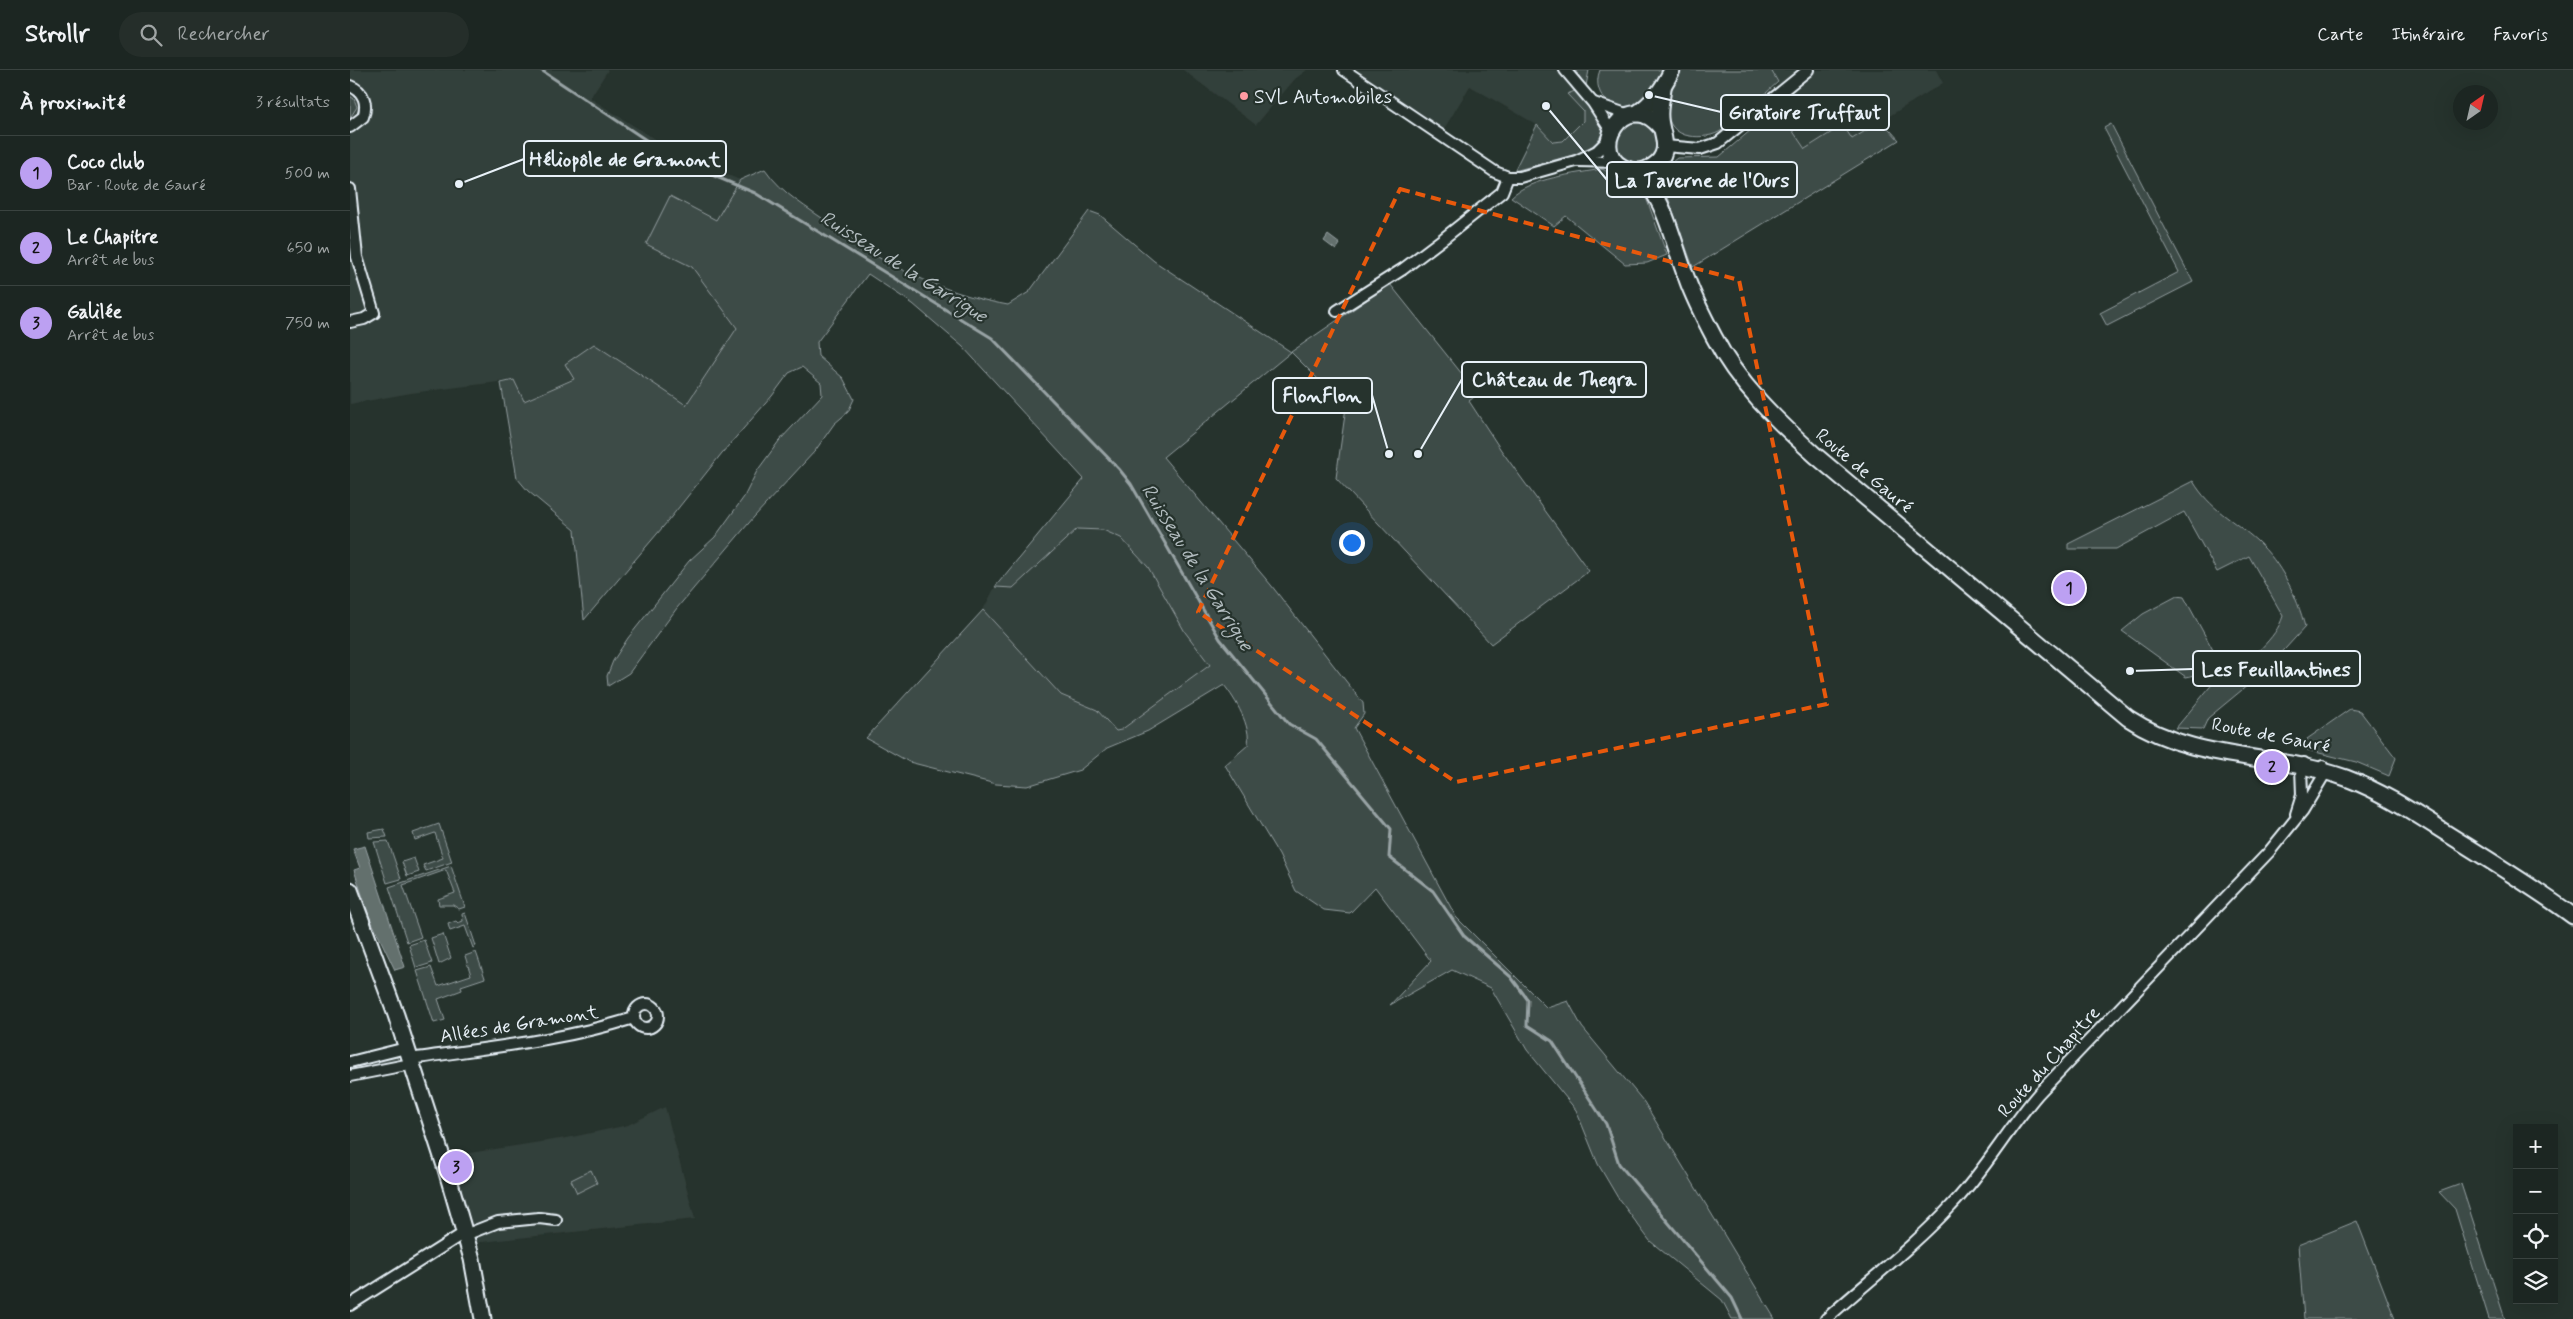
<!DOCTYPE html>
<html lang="fr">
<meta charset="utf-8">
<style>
body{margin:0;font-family:Mynerve,sans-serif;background:#252e2a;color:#f1f3f6}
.controls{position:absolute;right:15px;bottom:15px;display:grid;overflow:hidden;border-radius:0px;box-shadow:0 5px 20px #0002}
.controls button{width:45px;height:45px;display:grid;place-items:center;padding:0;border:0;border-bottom:1px solid #3a4340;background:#1c2622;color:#f1f3f6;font:25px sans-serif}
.compass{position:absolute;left:2103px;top:15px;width:45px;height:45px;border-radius:50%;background:#1c2622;box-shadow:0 5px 20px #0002;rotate:34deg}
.you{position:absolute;left:1001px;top:472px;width:18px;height:18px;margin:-12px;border:4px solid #fff;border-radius:50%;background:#1a73e8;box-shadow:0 0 0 8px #1a73e833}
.badge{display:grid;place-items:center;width:32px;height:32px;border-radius:50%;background:#bca0f2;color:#111;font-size:16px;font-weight:700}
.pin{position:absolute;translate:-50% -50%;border:2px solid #fff;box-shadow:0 1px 5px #0006}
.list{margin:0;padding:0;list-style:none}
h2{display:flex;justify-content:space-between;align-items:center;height:65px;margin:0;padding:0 20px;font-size:21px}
h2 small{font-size:16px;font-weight:400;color:#a0a5a5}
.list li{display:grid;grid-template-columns:32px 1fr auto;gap:15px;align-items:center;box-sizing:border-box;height:75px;padding:0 20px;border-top:1px solid #3a4340}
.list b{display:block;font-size:19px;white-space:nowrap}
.list p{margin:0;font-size:16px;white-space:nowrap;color:#a0a5a5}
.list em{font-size:16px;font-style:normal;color:#a0a5a5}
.icon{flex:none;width:28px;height:28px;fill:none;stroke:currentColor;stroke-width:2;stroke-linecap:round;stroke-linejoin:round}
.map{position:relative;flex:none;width:2223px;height:1249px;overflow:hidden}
header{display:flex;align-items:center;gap:30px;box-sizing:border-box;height:70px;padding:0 25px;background:#1c2622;border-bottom:1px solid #3a4340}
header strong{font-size:24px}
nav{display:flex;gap:28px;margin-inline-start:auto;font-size:18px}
.search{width:350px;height:45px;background:#252e2a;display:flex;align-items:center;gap:12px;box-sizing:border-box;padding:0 18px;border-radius:28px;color:#a0a5a5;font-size:19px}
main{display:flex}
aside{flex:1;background:#1c2622}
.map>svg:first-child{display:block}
.built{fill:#333f3a}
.green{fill:#3e4b47;stroke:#939ea0}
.water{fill:#636f6d;stroke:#98a3a5}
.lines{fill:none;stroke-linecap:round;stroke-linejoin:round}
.stream{stroke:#98a3a5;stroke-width:3}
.street-casing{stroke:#e8f1f8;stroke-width:14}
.secondary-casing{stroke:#e8f1f8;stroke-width:19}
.street{stroke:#26332d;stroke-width:10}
.secondary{stroke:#26332d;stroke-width:15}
.marked{fill:none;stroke:#e8590c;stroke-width:4;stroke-dasharray:10 6;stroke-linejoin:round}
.poi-dot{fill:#ff9aa2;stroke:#26332d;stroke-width:2}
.labels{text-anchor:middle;stroke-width:4.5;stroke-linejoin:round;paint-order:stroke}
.poi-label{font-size:19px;fill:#e8f1f8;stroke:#26332d;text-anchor:start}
.street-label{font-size:19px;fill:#e8f1f8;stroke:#26332d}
.water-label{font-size:20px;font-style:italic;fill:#b3bdc0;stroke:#26332d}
.leader{fill:none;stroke:#e8f1f8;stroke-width:2}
.callout-dot{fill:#e8f1f8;stroke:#26332d;stroke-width:2}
.callout{fill:#26332d;stroke:#e8f1f8;stroke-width:2}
.callout-label{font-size:20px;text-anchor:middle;font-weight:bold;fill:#e8f1f8}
</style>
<header>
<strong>Strollr</strong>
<div class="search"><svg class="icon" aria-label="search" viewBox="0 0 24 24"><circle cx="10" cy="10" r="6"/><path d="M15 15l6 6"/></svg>Rechercher</div>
<nav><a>Carte</a><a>Itinéraire</a><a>Favoris</a></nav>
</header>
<main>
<aside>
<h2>À proximité<small>3 résultats</small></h2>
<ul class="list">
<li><span class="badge">1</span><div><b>Coco club</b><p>Bar · Route de Gauré</p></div><em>500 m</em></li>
<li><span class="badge">2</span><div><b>Le Chapitre</b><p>Arrêt de bus</p></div><em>650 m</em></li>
<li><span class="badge">3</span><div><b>Galilée</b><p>Arrêt de bus</p></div><em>750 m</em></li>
</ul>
</aside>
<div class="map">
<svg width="2223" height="1249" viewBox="0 0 2223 1249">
<rect width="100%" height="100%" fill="#26332d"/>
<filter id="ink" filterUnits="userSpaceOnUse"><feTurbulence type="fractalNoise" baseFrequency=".02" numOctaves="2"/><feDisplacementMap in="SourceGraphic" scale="10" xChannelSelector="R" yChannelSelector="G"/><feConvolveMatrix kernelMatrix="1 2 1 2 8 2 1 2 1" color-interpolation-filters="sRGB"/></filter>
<g filter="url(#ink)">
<g class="built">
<polygon points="0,0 258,0 240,28 331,86 390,110 366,150 342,197 387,258 336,335 244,274 224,308 174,331 164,310 61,323 0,334"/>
<polygon points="833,0 957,0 945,9 906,55"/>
<polygon points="1006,0 1225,0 1236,16 1217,24 1233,41 1233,51 1213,71 1203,72 1187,55 1120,16 1094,59"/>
<polygon points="1421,0 1586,0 1593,13 1502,69 1492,56 1455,80 1427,38 1428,12"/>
<polygon points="727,459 753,460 771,468 798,497 835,562 860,595 771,660 766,661 747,640 711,625 633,540 645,517 663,518"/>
<polygon points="315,1037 345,1149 123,1173 100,1086 222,1067 278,1055"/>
</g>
<g class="green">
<polygon points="1225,0 1239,0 1236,16"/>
<path d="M 1250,0 L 1315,0 C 1305,8 1303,26 1293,32 C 1270,48 1239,28 1250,0 Z"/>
<path d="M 1328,0 L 1421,0 L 1428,12 C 1412,26 1386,53 1369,62 C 1359,67 1346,68 1335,65 C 1306,55 1320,21 1328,0 Z"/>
<polygon points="1225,21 1245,44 1255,59 1247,72 1234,82 1164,101 1187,55 1203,72 1213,71 1233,51 1233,41 1217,24"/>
<polygon points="0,26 4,29 7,37 0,48"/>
<polygon points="1427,38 1455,79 1493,55 1502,69 1532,51 1549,70 1343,197 1315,119 1314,98 1327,88 1369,87"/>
<circle cx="1287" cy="72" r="21"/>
<polygon points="1761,54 1843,212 1757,256 1750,243 1829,202 1754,58"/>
<path d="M 415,99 C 433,125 457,137 482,155 C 497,165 511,177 526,186 C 566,209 612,227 658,235 L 679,222 L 739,141 L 750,145 L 804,191 L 941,282 L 1040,214 L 1128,324 L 1119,331 L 1151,380 L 1239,501 L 1141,574 L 986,408 L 996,337 L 941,282 L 813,387 L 921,515 L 1013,633 L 1014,644 L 1004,658 L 1106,847 L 1197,938 L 1218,931 L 1232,957 L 1294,1032 L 1425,1249 L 1382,1249 L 1372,1230 L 1300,1171 L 1268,1128 L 1248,1094 L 1226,1040 L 1177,980 L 1141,918 L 1102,900 L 1040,935 L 1081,891 L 1025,817 L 1000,843 L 974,840 L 946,821 L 929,785 L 875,695 L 898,675 C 901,656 886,630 874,615 L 798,661 L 757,678 L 730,700 L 677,716 L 646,714 L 559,692 L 516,668 L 633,540 L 711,625 L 747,640 L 766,661 L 771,660 L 860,595 L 835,562 L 798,497 L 771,468 L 753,460 L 727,459 L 663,518 L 645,517 L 734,409 L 613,277 L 563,234 L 518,204 L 467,272 L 468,286 L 493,308 L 504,329 L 498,342 L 484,354 L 465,381 L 404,447 L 327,538 L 279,603 L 258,616 L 257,606 L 263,591 L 278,568 L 339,491 L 365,467 L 394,427 L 407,401 L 429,371 L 472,325 L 471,313 L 452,297 L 439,303 L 422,326 L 372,383 L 318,451 L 234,550 L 225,460 L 178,421 L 167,408 L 151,313 L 164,310 L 174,331 L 224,309 L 215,294 L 244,274 L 336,335 L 387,258 L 342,197 L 296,174 L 320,126 L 366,150 L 390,110 Z"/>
<path d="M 1252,99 L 1287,116 L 1297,130 L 1317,185 L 1297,193 L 1275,194 L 1216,146 L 1204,156 L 1161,127 C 1180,108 1225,104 1252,99 Z"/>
<path d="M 1843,411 C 1860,440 1884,450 1907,471 C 1931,493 1947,526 1955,557 L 1915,601 L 1858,648 L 1853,659 L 1826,658 L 1864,612 L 1855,603 L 1836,607 L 1772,561 L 1793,544 L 1827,526 L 1834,527 L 1875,602 L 1883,602 C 1901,588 1926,569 1933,546 L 1899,486 L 1867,502 L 1834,442 L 1766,479 L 1718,479 L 1718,474 Z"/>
<polygon points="2000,639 2010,641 2046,688 2039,706 2006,692 1957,680 1957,669"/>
<polygon points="89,754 102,792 76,801 73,795 93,788 85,763 65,770 63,763"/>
<polygon points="34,759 37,767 19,768 18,762"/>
<polygon points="38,771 51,809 37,813 24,772"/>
<polygon points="64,788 69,802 57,806 52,792"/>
<polygon points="101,796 115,837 109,839 103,835 89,835 88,829 105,823 96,800 53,815 71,867 57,872 39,817"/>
<polygon points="115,843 126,876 123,878 115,856 100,861 98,854 106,851 108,853 113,851 112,844"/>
<polygon points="93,864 101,888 89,894 81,868"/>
<polygon points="74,870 82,893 66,898 59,875"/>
<polygon points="126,882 135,908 111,916 112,920 88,929 95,950 84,953 67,901 81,897 88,916 121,905 115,886"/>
<polygon points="44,986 48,988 47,992 0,1003 0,995"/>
<polygon points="241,1100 247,1113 227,1123 221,1110"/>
<polygon points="2111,1114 2155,1249 2139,1249 2105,1139 2089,1122"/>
<polygon points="2007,1151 2045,1249 1954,1249 1948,1175"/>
</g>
<g class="water">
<polygon points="978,165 990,174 986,180 974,171"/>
<polygon points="15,776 55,897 45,900 19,846 4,800 10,798 3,779"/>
</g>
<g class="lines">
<polyline class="stream" points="191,0 326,90 405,123 642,268 769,399 781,414 870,569 939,654 966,669 1041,759 1039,787 1083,821 1114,866 1161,907 1178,930 1177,955 1202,971 1256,1054 1269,1094 1382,1228 1392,1249"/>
<g class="street-casing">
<g id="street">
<polyline points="994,0 1145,102 1158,107 1170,107 1226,91 1247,81 1258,70"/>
<polyline points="1215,0 1243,33 1261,61"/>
<path d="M 0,16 C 14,21 18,34 13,47 L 0,57"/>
<polyline points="1244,33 1279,45"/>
<polyline points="1315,76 1350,79 1368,73 1458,0"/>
<polyline points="1229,91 1266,92"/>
<polyline points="0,119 7,187 24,243 14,249 0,252"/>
<polyline points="987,241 1053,199 1094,168 1152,122 1158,107"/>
<polyline points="1946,744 1952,725 1951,697 1954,693"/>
<circle cx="296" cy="946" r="12"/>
<path d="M 60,989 C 135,978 211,971 284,948"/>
<polyline points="0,992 56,978"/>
<polyline points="0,1006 61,994"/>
<polyline points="115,1165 148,1152 189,1148 206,1150"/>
<polyline points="0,1235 114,1163"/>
<path d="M 1476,1249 C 1517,1212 1563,1177 1601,1136 C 1634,1102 1657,1060 1688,1024 L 1919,782 L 1953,740 L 1974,705 L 1973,696"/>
</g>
</g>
<g class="secondary-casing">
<g id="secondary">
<path d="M 1286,44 C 1303,33 1313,18 1322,0"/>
<path d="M 1311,58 C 1276,13 1232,87 1280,100 C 1290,103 1301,99 1308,92 C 1321,78 1311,64 1310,48 C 1309,38 1312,27 1313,18"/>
<path d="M 1284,101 C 1315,122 1323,175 1337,209 C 1344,229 1354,248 1364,267 C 1388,314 1427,351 1465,385 L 1778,648 C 1846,693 1923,682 1996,708 C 2033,722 2063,742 2096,763 C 2139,790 2182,816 2223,846"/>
<polyline points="0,820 46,945 96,1099 122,1189 133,1249"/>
</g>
</g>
<use href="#street" class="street"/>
<use href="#secondary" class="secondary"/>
</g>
</g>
<path class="marked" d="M 1050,119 L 1389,210 L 1477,634 L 1106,712 L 848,542 Z"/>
<circle class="poi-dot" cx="894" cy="26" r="5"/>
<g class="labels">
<g class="poi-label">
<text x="904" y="33">SVL Automobiles</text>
</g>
<g class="street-label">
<text transform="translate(1515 400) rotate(40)" y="7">Route de Gauré</text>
<text transform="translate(1921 664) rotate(11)" y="7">Route de Gauré</text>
<text transform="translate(169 953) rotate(-9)" y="7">Allées de Gramont</text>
<text transform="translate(1698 991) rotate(-48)" y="7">Route du Chapitre</text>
</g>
<g class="water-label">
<text transform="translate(554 196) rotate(32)" y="7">Ruisseau de la Garrigue</text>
<text transform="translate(848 497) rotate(58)" y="7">Ruisseau de la Garrigue</text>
</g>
</g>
<path class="leader" d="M1299 25L1371 42M109 114L174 89M1196 36L1257 110M1068 384L1112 309M1039 384L1022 325M1780 601L1843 599"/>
<g class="callout-dot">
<circle cx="1299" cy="25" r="5"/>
<circle cx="109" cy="114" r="5"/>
<circle cx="1196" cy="36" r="5"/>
<circle cx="1068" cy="384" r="5"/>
<circle cx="1039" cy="384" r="5"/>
<circle cx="1780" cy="601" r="5"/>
</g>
<g class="callout">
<rect x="1371" y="25" width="168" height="35" rx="5"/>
<rect x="174" y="71" width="202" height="35" rx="5"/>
<rect x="1257" y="92" width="190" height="35" rx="5"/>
<rect x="1112" y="292" width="184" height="35" rx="5"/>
<rect x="923" y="308" width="99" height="35" rx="5"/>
<rect x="1843" y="581" width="167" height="35" rx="5"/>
</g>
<g class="callout-label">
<text x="1455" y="49">Giratoire Truffaut</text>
<text x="275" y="96">Héliopôle de Gramont</text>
<text x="1352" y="117">La Taverne de l'Ours</text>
<text x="1204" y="316">Château de Thegra</text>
<text x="972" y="332">FlonFlon</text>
<text x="1926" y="606">Les Feuillantines</text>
</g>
</svg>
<div class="controls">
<button>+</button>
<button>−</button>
<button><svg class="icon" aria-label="locate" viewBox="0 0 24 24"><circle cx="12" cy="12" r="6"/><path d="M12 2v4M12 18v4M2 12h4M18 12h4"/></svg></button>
<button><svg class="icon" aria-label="layers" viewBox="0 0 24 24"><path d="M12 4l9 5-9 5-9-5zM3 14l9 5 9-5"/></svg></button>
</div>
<svg class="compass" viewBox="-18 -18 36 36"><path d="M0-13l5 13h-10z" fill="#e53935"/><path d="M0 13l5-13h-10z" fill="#a0a5a5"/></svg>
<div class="you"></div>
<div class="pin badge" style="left:1719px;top:518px">1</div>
<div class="pin badge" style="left:1922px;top:697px">2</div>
<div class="pin badge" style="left:106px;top:1097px">3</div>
</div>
</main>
